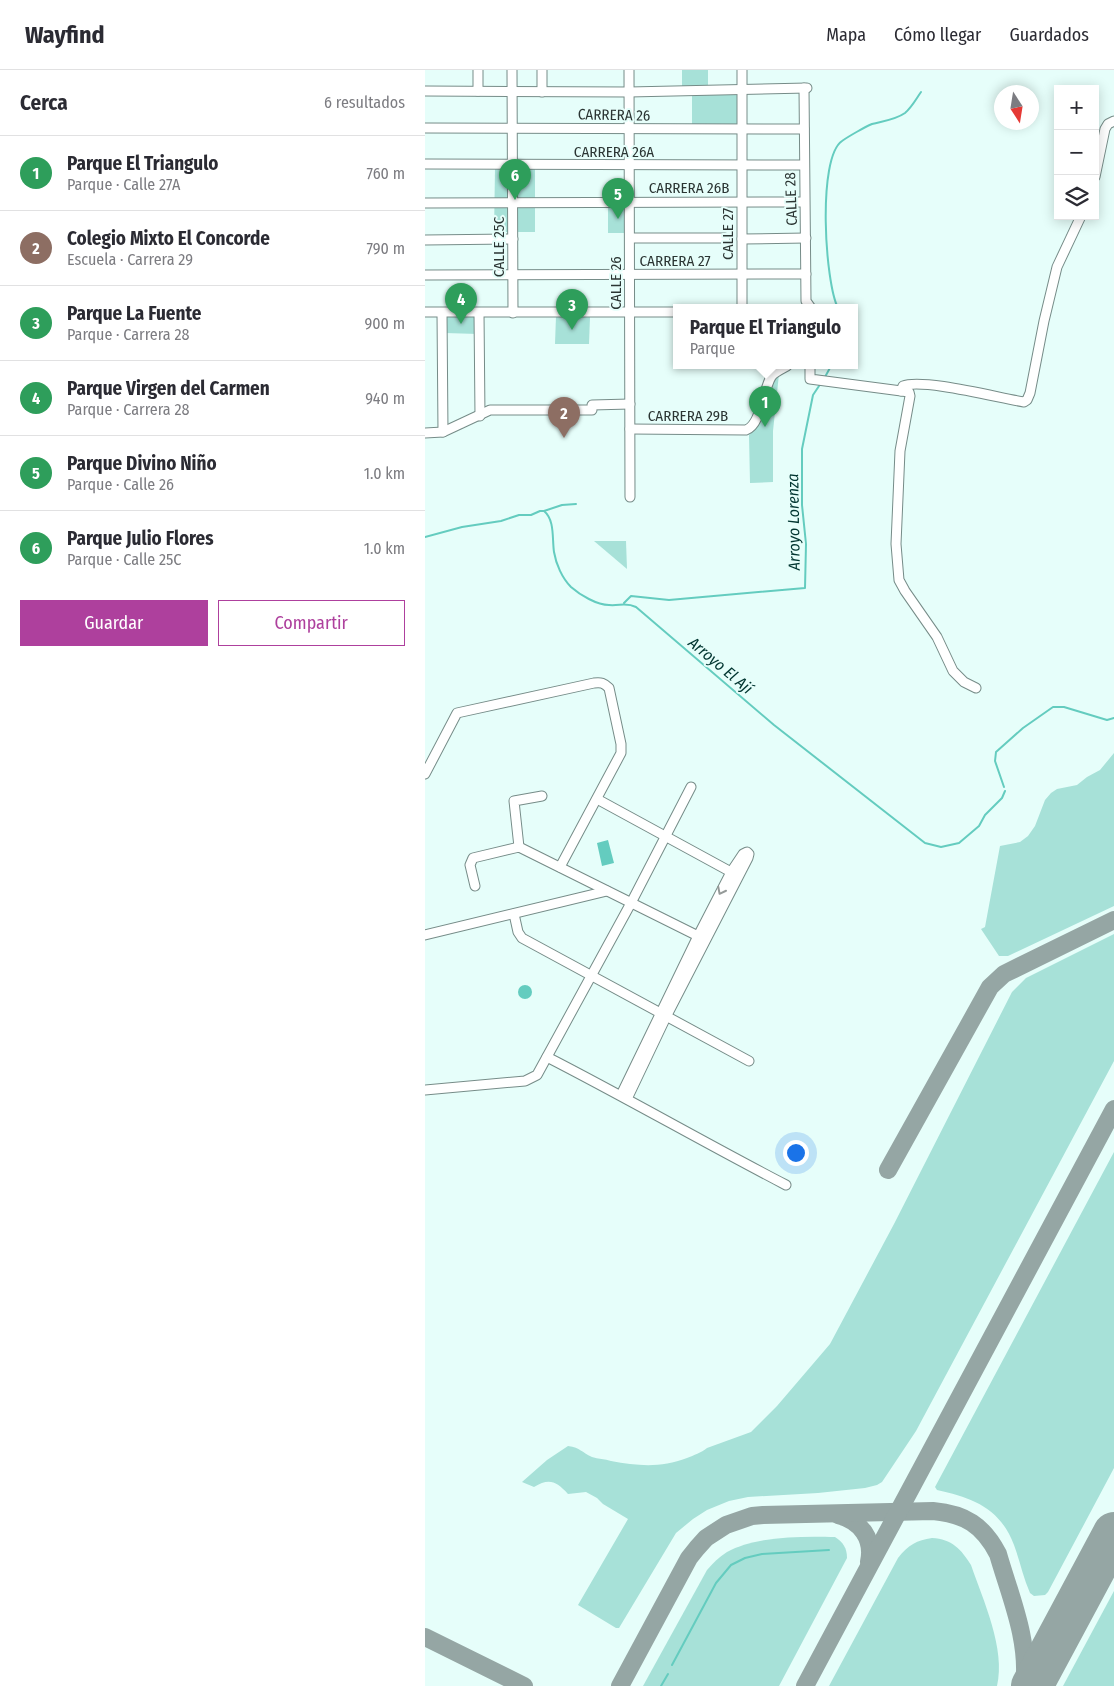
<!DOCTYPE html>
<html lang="es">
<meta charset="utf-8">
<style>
body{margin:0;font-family:"Fira Sans Condensed",sans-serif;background:#f7f7f7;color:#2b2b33}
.controls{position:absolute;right:15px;top:15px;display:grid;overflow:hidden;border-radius:0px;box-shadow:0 2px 12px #0003}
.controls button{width:45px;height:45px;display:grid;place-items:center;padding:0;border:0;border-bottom:1px solid #e1e1e2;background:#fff;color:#2b2b33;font:25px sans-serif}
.compass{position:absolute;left:569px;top:15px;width:45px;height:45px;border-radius:50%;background:#fff;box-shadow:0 2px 12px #0003;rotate:168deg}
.you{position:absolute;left:370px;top:1082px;width:18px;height:18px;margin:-12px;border:4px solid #fff;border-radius:50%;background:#1a73e8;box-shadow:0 0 0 8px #1a73e833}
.badge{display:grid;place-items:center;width:32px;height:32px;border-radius:50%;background:#ae409d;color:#fff;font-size:16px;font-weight:700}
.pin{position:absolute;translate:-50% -41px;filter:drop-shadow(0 1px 2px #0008)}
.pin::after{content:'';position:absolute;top:26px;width:18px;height:15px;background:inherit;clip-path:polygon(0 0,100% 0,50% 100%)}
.popup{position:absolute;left:248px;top:234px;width:185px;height:65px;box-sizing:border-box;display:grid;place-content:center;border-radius:0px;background:#fff;filter:drop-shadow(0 1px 4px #0005);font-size:16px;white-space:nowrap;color:#7c7c81}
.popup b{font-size:19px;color:#2b2b33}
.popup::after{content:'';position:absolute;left:50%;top:100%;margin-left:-10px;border:10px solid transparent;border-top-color:#fff}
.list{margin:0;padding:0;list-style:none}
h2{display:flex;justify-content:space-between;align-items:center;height:65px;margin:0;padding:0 20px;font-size:21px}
h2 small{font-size:16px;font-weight:400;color:#7c7c81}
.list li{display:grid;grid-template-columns:32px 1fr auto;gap:15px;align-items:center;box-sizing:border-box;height:75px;padding:0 20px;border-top:1px solid #e1e1e2}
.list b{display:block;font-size:19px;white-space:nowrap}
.list p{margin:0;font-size:16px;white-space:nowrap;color:#7c7c81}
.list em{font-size:16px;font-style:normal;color:#7c7c81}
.actions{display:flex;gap:10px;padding:15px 20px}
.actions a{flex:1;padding:11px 0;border:1px solid #ae409d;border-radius:0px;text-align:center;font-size:18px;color:#ae409d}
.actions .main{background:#ae409d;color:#fff}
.icon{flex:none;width:28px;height:28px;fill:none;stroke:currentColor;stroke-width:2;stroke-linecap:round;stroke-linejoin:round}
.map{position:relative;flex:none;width:689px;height:1616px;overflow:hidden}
header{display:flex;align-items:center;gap:30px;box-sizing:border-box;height:70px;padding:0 25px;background:#fff;border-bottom:1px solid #e1e1e2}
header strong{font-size:24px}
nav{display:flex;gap:28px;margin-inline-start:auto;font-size:18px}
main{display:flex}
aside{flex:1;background:#fff}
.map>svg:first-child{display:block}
.green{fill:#a7e1d8}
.water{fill:#64ccbf}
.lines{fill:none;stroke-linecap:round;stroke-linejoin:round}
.stream{stroke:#64ccbf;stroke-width:2}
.taxiway{stroke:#95a6a4;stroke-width:18}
.runway{stroke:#95a6a4;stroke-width:42}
.minor-casing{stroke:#768c88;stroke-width:11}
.minor{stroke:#fff;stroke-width:9}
.oneway{stroke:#959a99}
.labels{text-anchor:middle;stroke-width:4;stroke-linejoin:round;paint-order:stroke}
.street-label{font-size:15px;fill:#2b3533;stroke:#e6fefa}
.water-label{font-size:16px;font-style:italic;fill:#013530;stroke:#e6fefa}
</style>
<header>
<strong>Wayfind</strong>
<nav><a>Mapa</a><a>Cómo llegar</a><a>Guardados</a></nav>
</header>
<main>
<aside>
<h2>Cerca<small>6 resultados</small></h2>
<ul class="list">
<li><span class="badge" style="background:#2e9e5b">1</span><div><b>Parque El Triangulo</b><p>Parque · Calle 27A</p></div><em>760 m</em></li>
<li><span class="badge" style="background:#8d6e63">2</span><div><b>Colegio Mixto El Concorde</b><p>Escuela · Carrera 29</p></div><em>790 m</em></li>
<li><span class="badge" style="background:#2e9e5b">3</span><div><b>Parque La Fuente</b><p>Parque · Carrera 28</p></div><em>900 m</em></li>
<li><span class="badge" style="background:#2e9e5b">4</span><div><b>Parque Virgen del Carmen</b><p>Parque · Carrera 28</p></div><em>940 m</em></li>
<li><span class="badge" style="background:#2e9e5b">5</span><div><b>Parque Divino Niño</b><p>Parque · Calle 26</p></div><em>1.0 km</em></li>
<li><span class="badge" style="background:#2e9e5b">6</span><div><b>Parque Julio Flores</b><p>Parque · Calle 25C</p></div><em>1.0 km</em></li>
</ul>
<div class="actions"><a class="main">Guardar</a><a>Compartir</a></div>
</aside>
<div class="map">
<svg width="689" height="1616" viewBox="0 0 689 1616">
<rect width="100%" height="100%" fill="#e6fefa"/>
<g class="green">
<rect x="257" y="0" width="26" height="18"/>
<rect x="267" y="23" width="45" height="35"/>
<polygon points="70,98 110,98 110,162 69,162"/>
<rect x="183" y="134" width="19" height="29"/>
<polygon points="20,244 53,244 53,264 20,263"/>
<polygon points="131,246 165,247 164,274 130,274"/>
<polygon points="354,304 348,361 348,412 325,413 324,365 330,359 346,313"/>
<polygon points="169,471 201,471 202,499"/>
<polygon points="689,683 689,836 583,886 574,886 556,859 560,857 575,776 595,772 603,766 610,756 620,730 626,723 632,719 652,715 662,707 675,700"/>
<path d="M 689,864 L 689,991 L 491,1361 L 457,1412 L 452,1415 L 440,1418 L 393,1423 L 323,1427 L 304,1431 L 282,1440 L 268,1449 L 251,1463 L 194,1558 L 191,1558 L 153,1535 L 203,1449 L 178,1434 L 172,1428 L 161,1422 L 143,1424 C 131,1411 124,1408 109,1417 L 97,1412 L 122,1390 L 143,1376 C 156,1378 156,1382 167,1387 C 173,1389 180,1389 186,1391 C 213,1396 236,1398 262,1388 C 269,1385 276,1383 282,1378 L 326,1362 L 352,1336 L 405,1274 L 469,1154 L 587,922 L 601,908 Z"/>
<path d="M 689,1082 L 689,1398 L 623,1522 L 620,1525 L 609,1526 L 605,1523 C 598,1507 595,1491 589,1475 C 575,1438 548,1428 512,1420 L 510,1417 Z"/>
<path d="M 410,1467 C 418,1472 422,1478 422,1488 L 354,1616 L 218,1616 L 282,1500 C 288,1493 294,1487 302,1482 C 330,1466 378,1466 410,1467 Z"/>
<path d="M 507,1468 C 527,1469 536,1479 546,1495 C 558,1530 581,1579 572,1616 L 404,1616 L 473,1488 C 483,1475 492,1470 507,1468 Z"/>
<polygon points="689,1521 689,1616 638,1616"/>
</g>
<g class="water">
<polygon points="183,770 189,793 177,796 172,773"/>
<circle cx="100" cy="922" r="7"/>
</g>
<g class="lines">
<g class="stream">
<path d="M 413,238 C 400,213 392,88 417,71 C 424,66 440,57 447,54 C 458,51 470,50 480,43 C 487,37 491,29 496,22"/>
<polyline points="400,307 406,296"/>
<polyline points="119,441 137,435 151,434"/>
<path d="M 0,467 L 37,457 L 76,451 L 94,445 L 106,445 L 115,441 L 119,441 C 130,450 127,469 129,482 C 131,494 137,508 146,517 C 155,525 172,535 184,535 C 195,536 201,532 211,537 L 349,655 L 500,773 L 516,777 L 534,773 L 554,756 L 560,745 L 577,728 L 580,721"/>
<polyline points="199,533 206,526 244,530 380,518 381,474 377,435 377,379 388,325 396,313"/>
<polyline points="579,717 570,691 571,682 598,658 628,637 639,637 682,650 689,648"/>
<polyline points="247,1595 291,1513 306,1495 320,1488 337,1484 404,1480"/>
<polyline points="236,1616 243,1604"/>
</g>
<g class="taxiway">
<polyline points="463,1100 565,917 579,904 689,850"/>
<path d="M 413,1445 C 436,1451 449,1469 444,1492"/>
<polyline points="0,1567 99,1616"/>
<path d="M 195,1616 L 264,1488 L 272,1478 L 281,1468 L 301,1455 L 327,1446 L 338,1445 L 508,1441 C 540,1444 558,1455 573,1484 C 585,1526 605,1571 599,1616"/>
<polyline points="380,1616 689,1039"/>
</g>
<polyline class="runway" points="607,1616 689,1463"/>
<g class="minor-casing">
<g id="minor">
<polyline points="87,0 88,243"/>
<polyline points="204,0 205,427"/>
<polyline points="317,0 317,238"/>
<polyline points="379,18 381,231 386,238"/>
<polyline points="0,21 204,22 382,18"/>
<polyline points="53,21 53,0"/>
<polyline points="117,22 117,0"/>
<polyline points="0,58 379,59"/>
<polyline points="0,94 379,95"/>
<polyline points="670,107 680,59 683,54 689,51"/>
<polyline points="0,133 379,132"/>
<polyline points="205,168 300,168"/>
<polyline points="317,169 381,168"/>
<polyline points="0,170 88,169"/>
<polyline points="0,205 381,204"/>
<polyline points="0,242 251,242"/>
<polyline points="17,243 18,362"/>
<polyline points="54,243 55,346"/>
<polyline points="385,296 385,309 484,322 485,326 475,381 471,474 474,510 480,521 512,567 528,601 539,612 551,618"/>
<path d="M 476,321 L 478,316 C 497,308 574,328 599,332 L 602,330 L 605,323 L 619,251 L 632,197 L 656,146"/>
<polyline points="167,335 205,334"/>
<path d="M 205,359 L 321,360 C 336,355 338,320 346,307 C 349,302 357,299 362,296"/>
<polyline points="0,363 18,362 65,340 167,340"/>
<path d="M 0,704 L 32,643 L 169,613 C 176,612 179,613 184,618 L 196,674 L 196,683 L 135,797"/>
<polyline points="172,729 306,802"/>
<polyline points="94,777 89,731 117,726"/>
<polyline points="50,816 45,795 48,788 94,777 273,866"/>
<polyline points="89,844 93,862 97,868 324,991"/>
<polyline points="0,865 182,821"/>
<path d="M 122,987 C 202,1028 280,1073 361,1115"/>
<polyline points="0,1020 100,1011 112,1005 206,833 266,717"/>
<polyline points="196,1025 273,866 306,802 318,784 322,782 324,784 323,788 241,947 202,1029"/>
</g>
</g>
<use href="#minor" class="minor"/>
</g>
<defs><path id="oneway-chevron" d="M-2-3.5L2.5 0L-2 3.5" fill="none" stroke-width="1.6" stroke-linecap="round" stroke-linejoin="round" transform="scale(1.25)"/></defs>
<use class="oneway" href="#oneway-chevron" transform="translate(296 821) rotate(117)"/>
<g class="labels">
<g class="street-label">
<text transform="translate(189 45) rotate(1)" y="5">CARRERA 26</text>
<text x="189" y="87">CARRERA 26A</text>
<text x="264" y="123">CARRERA 26B</text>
<text transform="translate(366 129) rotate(-92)" y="5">CALLE 28</text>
<text transform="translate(303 164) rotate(-90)" y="5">CALLE 27</text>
<text transform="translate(74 177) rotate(-90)" y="5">CALLE 25C</text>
<text x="250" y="196">CARRERA 27</text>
<text transform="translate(191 213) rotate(-90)" y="5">CALLE 26</text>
<text x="263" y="351">CARRERA 29B</text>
</g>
<g class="water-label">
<text transform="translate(368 452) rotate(-91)" y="6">Arroyo Lorenza</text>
<text transform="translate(296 595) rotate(40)" y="6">Arroyo El Ají</text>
</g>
</g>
</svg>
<div class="controls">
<button>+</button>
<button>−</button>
<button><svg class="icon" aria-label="layers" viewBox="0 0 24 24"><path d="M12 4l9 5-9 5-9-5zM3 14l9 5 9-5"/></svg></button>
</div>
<svg class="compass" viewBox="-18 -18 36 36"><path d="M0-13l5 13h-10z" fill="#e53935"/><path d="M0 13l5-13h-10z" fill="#7c7c81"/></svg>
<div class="you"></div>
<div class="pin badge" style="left:340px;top:357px;background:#2e9e5b">1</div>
<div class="popup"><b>Parque El Triangulo</b>Parque</div>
<div class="pin badge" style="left:139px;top:368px;background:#8d6e63">2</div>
<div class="pin badge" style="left:147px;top:260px;background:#2e9e5b">3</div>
<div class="pin badge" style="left:36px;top:254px;background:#2e9e5b">4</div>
<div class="pin badge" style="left:193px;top:149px;background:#2e9e5b">5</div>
<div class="pin badge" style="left:90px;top:130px;background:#2e9e5b">6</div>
</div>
</main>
